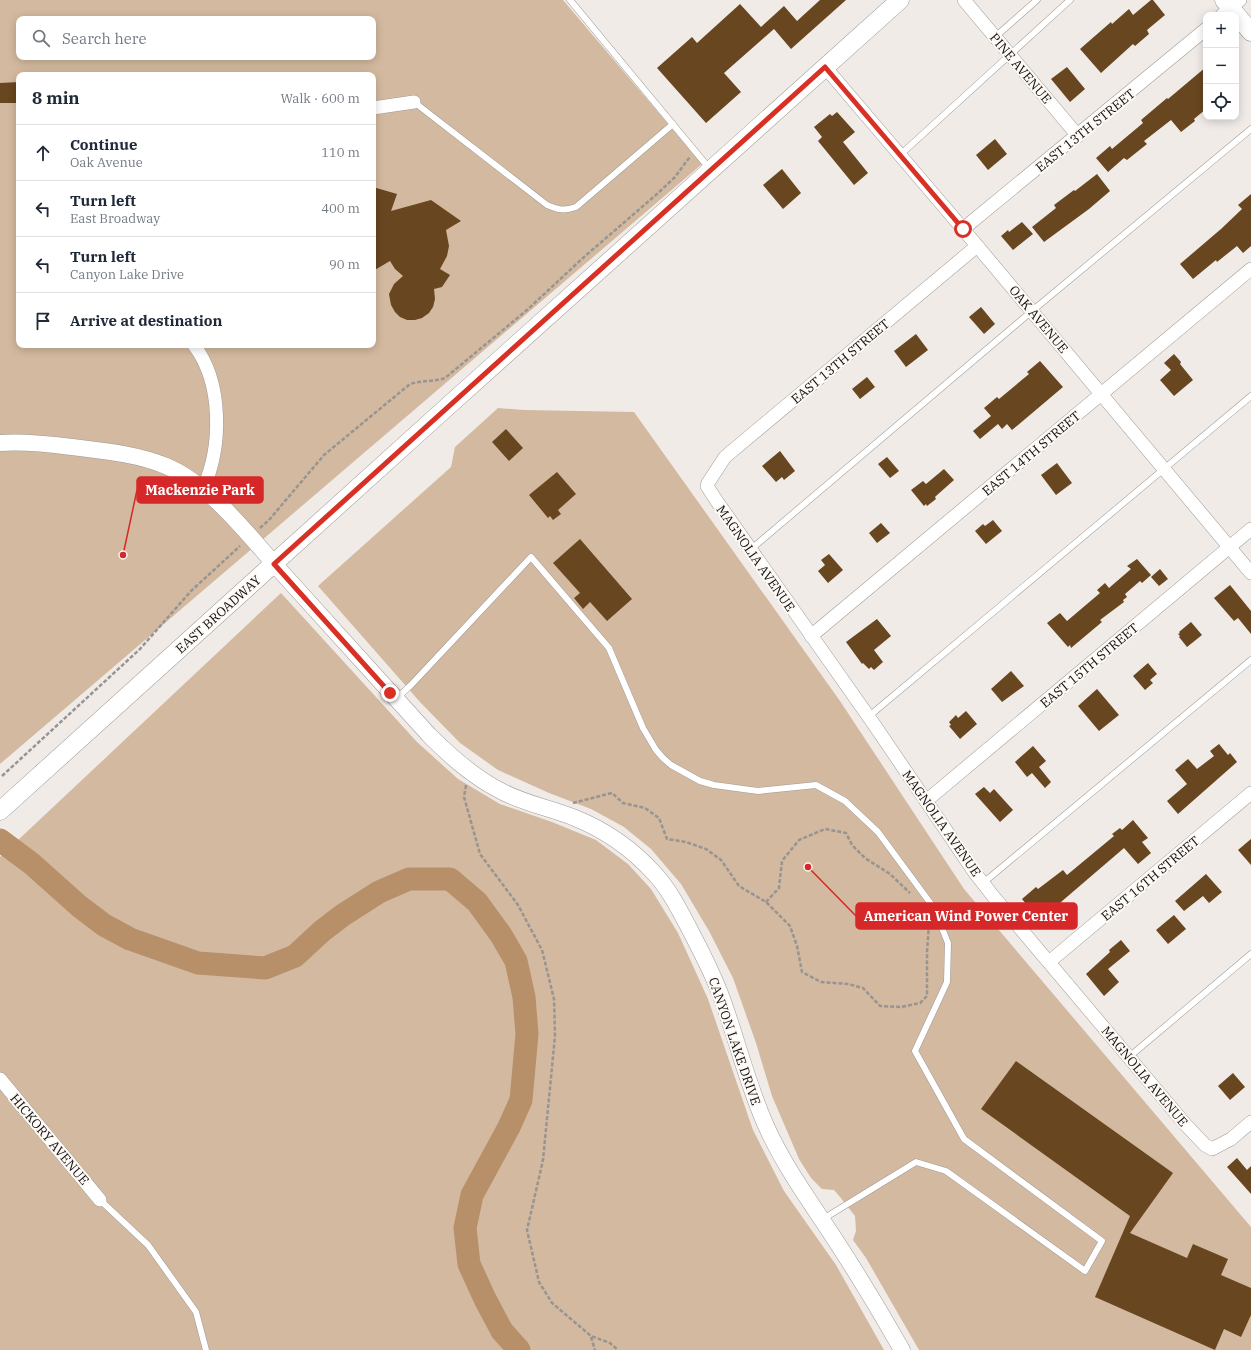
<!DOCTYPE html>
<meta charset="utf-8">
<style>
body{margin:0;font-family:"IBM Plex Serif",serif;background:#f6f6f7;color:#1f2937}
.controls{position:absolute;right:12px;top:12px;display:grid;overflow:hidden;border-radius:8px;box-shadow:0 2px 10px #0003}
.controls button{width:36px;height:36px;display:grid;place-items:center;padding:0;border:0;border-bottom:1px solid #e0e1e3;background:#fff;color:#1f2937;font:20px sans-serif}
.stop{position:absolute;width:12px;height:12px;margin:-9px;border:3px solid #d93025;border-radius:50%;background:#fff}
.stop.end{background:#d93025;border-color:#fff;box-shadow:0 1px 4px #0008}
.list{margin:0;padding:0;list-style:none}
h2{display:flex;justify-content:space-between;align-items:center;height:52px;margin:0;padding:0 16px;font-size:17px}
h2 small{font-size:13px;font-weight:400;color:#747a83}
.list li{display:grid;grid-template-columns:26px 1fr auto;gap:12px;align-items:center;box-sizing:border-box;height:56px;padding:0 16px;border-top:1px solid #e0e1e3}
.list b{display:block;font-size:15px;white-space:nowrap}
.list p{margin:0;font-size:13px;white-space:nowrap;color:#747a83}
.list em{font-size:13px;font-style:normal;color:#747a83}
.icon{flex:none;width:22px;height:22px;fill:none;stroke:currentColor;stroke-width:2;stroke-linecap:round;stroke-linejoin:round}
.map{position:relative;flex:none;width:1251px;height:1350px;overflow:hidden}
.search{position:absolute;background:#fff;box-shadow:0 2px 10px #0003;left:16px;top:16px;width:360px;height:44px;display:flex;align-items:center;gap:10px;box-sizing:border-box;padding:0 14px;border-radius:8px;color:#747a83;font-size:15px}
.panel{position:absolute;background:#fff;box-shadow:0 2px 10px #0003;left:16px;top:72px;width:360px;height:276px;border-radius:8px}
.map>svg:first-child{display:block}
.green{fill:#d3b99f;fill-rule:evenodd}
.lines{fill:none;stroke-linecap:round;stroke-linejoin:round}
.river{stroke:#b79069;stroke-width:23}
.building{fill:#68461f}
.service-casing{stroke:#9e9a97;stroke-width:7}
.minor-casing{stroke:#9e9a97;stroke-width:14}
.tertiary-casing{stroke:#9e9a97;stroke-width:17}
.secondary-casing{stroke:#9e9a97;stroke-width:19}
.path{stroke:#989491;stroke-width:2.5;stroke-dasharray:4 2;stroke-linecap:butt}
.service{stroke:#fff;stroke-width:6}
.minor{stroke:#fff;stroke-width:13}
.tertiary{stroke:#fff;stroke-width:16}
.secondary{stroke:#fff;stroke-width:18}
.route{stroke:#d93025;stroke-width:5}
.labels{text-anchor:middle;stroke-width:4;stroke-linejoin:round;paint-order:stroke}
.street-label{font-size:13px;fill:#110f0e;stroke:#fdf9f5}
.leader{fill:none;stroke:#d62828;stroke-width:1.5}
.callout-dot{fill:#d62828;stroke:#fdf9f5;stroke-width:1.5}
.callout{fill:#d62828;stroke:#d62828;stroke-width:1.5}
.callout-label{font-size:14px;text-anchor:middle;font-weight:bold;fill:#fff}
</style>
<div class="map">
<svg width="1251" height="1350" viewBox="0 0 1251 1350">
<rect width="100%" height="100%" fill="#f0ebe7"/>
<g class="green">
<path d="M 0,0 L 563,0 L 702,164 L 0,764 ZM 19,19 L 373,19 L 373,57 L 19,57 ZM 19,75 L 373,75 L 373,345 L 19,345 Z"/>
<polygon points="498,408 525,410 634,412 840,701 964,889 1251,1227 1251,1350 919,1350 866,1258 853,1240 856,1231 855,1216 840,1197 834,1190 822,1189 811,1178 799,1159 772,1096 756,1043 733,978 709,931 681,884 651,849 624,827 591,809 549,793 498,770 460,743 420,702 318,586 451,467 455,447"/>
<polygon points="281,593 417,742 458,779 500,804 552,822 596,840 628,864 651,889 678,933 708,999 753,1130 784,1191 836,1265 884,1350 0,1350 0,857"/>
</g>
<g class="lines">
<polyline class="river" points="0,840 32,864 79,906 104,925 130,939 198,963 265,968 295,956 322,931 343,915 379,892 409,879 450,879 477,902 501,935 516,961 524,997 527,1034 521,1100 509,1127 472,1195 465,1228 469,1264 485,1299 502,1331 519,1350"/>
</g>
<g class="building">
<polygon points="820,0 846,0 791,49 774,29 724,73 741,92 706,123 657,68 692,37 697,43 740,4 761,27 784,6 797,21"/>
<polygon points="1151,0 1153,0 1165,15 1147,30 1149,34 1135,46 1133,44 1101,73 1080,49 1111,22 1112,24 1129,9 1133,15"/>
<polygon points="1067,67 1085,89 1070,102 1051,79"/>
<polygon points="1206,67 1206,109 1194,119 1195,121 1181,132 1171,120 1144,141 1147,144 1127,160 1124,158 1108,172 1096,158 1110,146 1112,149 1143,123 1141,120 1167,98 1168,99"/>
<polygon points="19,82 19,103 0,103 0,83"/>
<polygon points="837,112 855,132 843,142 868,173 854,185 818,141 822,137 814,127 830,114 832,116"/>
<polygon points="995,139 1007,154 988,170 976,155"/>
<polygon points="782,169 801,193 783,209 763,185"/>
<polygon points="1097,174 1110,191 1089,209 1044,242 1032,227 1056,208 1054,205 1074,190 1075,191"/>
<polygon points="373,187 397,194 391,211 431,200 461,221 446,230 449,246 447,256 440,269 450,275 442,287 434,289 435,299 433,307 429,313 422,318 415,320 407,320 400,317 395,312 391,305 389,294 394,284 403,276 395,269 390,261 373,271"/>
<polygon points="1251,194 1251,246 1243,253 1237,246 1217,262 1216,260 1193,279 1180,264 1221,229 1242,209 1238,205"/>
<polygon points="1022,222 1033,234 1013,250 1001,236 1008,230 1009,232"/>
<polygon points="981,307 995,324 984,334 969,317"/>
<polygon points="916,334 928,350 906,367 894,351"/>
<polygon points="1174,354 1181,362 1180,364 1193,380 1174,396 1160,380 1171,370 1164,363"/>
<polygon points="1040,361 1063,387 1012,430 1007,424 1002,429 998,424 980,439 973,431 991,416 984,408 997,397 999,399 1029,374 1027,372"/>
<polygon points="867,377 875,387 860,399 852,389"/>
<polygon points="506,429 523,448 509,461 492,442"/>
<polygon points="780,451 795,471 784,480 782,477 776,482 762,466"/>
<polygon points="887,457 899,471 890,478 878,464"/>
<polygon points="1057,463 1072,483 1056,495 1041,475"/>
<polygon points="944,469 954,480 936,496 935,497 936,499 927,506 926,504 924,506 911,490 923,481 926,484"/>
<polygon points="557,472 576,494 558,510 561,514 553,520 550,516 548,518 529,495"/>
<polygon points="993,520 1002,531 986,544 975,531 983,524 985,526"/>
<polygon points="881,523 890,533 877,543 869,533"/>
<polygon points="580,539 632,599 607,621 590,602 583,609 574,598 580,593 553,563"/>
<polygon points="829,554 843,570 828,583 818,571 825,565 821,560"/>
<polygon points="1137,559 1151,575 1142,583 1140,581 1125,594 1127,597 1123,600 1124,602 1100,620 1102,622 1071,648 1070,645 1068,647 1047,623 1060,613 1067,621 1100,593 1097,590 1105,583 1109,588 1131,569 1127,566"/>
<polygon points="1160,569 1168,579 1159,586 1151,577"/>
<polygon points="1230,585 1251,611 1251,634 1238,618 1234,621 1214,598"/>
<polygon points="877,619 891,636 874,650 883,662 874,670 871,667 869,669 863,663 862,664 846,642"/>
<polygon points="1191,622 1202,635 1187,647 1179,637 1180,636 1178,634 1180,633 1179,632"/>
<polygon points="1148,663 1157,674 1150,680 1153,683 1145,690 1133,676"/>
<polygon points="1011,671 1024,686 1002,702 991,689"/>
<polygon points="1097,689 1119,715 1099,731 1078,706"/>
<polygon points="966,711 977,724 960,739 949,726 951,725 949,722 956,715 958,718"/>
<polygon points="1219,744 1228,755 1230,753 1237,762 1178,814 1167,801 1187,784 1175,770 1188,759 1197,769 1214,756 1210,751"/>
<polygon points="1033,746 1046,761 1039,767 1051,782 1045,788 1032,773 1027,777 1015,762"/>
<polygon points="984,787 990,793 994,789 1013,810 1000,822 975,794"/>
<polygon points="1133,820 1148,838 1142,842 1151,853 1138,864 1124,848 1054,908 1058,913 1049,920 1045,915 1039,920 1022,899 1036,887 1038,889 1063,870 1067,875 1114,836 1112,834 1120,828 1122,830"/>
<polygon points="1251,839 1251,865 1238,850"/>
<polygon points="1206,874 1222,892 1209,903 1203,896 1184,911 1175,901"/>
<polygon points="1174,915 1186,929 1168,944 1156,930"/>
<polygon points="1121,940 1130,951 1108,969 1119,982 1104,996 1086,974 1110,952 1109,950"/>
<polygon points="1016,1061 1173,1173 1130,1233 1187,1258 1193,1244 1228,1259 1221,1275 1251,1288 1251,1315 1241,1337 1224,1329 1215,1350 1095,1297 1130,1216 981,1109"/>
<polygon points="1233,1073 1245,1087 1230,1100 1218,1086"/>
<polygon points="1237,1158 1247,1170 1251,1166 1251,1194 1227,1167"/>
</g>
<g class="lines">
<g class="service-casing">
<g id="service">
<polyline points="570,0 709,168"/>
<polyline points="995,37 1037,0"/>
<path d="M 414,102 L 547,205 C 559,210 564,211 576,207 L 673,124"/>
<polyline points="900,155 1070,0"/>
<polyline points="750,550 1032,311 1251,129"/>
<polyline points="397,698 411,685 531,557 609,648 643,728 656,750 663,758 671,765 700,781 714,785 758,791 816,785 845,801 878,832 934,908 948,943 947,982 915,1051 964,1139 1102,1241 1085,1271 946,1171 916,1162 823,1219"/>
<polyline points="868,717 1251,396"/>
<polyline points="983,883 1251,660"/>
<polyline points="1129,1057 1251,954"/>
<polyline points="100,1200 148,1245 196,1312 206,1350"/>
</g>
</g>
<g class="minor-casing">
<g id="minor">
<polyline points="964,0 1078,136"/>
<polyline points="1222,15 1240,0"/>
<polyline points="825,67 963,229 1251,573"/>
<polyline points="373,108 414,102"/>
<polyline points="963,229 1206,29"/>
<polyline points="977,246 725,457 708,483 707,486 716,500 873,723 975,873 993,896 1185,1124 1205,1145 1212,1149 1231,1139 1251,1122"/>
<path d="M 194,345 C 223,383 222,447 203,489"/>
<polyline points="811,636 1251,269"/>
<polyline points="926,801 1251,529"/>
<polyline points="1049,962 1251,793"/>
<polyline points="0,1079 100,1200"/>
</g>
</g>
<g class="tertiary-casing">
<path id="tertiary" d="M 0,443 C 24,441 49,444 72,447 C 104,451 137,454 166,466 C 212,485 252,540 285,576 C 333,629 381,682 429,735 C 450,756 472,776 499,790 C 522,803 550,808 575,818 C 605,830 632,849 654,873 C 669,889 679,909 689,928 C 703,955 718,984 727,1013 C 740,1051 750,1091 767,1128 C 785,1167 809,1200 832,1235 C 857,1273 880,1311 902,1350"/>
</g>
<g class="secondary-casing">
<g id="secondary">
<polyline points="1224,0 1251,32"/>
<polyline points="0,811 437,416 900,0"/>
</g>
</g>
<g class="path">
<path d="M 260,528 L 269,520 L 324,455 L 410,384 C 422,380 434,382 445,378 L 527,310 L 584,257 L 657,194 L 675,177 L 686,162 L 690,157"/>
<polyline points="2,776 140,649 191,591 240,546"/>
<polyline points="466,785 464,797 480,854 518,905 542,950 554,999 555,1036 543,1160 527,1230 539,1282 552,1303 591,1336 610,1343 618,1350"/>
<polyline points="573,803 612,793 623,803 645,808 659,818 667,839 686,842 706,849 721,860 739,886 766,902 790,926 797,946 802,972 821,982 848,984 863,988 880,1006 901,1007 920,1003 927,996 927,952 929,924 927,918"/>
<polyline points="766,902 779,888 782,861 799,840 825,829 846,833 852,845 865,858 890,874 910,893"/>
<polyline points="591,1337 595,1350"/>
</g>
<use href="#service" class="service"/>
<use href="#minor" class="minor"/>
<use href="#tertiary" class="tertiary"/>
<use href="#secondary" class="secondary"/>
</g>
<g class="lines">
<polyline class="route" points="390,693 274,564 825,67 963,229"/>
</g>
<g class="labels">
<g class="street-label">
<text transform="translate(1021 68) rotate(50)" y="5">PINE AVENUE</text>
<text transform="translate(1085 130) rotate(-39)" y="5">EAST 13TH STREET</text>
<text transform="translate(1039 319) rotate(50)" y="5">OAK AVENUE</text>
<text transform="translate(840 361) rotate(-40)" y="5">EAST 13TH STREET</text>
<text transform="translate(1031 453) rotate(-40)" y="5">EAST 14TH STREET</text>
<text transform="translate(756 558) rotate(55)" y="5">MAGNOLIA AVENUE</text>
<text transform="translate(218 614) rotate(-42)" y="5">EAST BROADWAY</text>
<text transform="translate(1089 665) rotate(-40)" y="5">EAST 15TH STREET</text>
<text transform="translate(942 823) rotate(55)" y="5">MAGNOLIA AVENUE</text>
<text transform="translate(1150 878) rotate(-40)" y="5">EAST 16TH STREET</text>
<text transform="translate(735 1041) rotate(71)" y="5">CANYON LAKE DRIVE</text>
<text transform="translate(1145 1076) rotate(50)" y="5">MAGNOLIA AVENUE</text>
<text transform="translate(50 1139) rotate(50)" y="5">HICKORY AVENUE</text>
</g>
</g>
<path class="leader" d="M123 555L137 490M808 867L856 916"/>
<g class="callout-dot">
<circle cx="123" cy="555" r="4"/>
<circle cx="808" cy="867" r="4"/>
</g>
<g class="callout">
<rect x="137" y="477" width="126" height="26" rx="4"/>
<rect x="856" y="903" width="221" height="26" rx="4"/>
</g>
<g class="callout-label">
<text x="200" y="495">Mackenzie Park</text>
<text x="966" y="921">American Wind Power Center</text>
</g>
</svg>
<div class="controls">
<button>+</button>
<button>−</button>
<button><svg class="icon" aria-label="locate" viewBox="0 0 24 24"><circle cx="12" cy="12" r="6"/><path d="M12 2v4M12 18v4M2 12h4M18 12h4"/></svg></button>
</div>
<div class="stop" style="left:963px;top:229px"></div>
<div class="stop end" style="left:390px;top:693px"></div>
<div class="search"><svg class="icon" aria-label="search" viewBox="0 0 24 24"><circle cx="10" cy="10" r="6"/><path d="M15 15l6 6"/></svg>Search here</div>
<section class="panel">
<h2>8 min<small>Walk · 600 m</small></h2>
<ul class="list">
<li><svg class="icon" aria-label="ahead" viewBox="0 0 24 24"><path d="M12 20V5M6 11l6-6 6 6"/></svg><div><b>Continue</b><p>Oak Avenue</p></div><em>110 m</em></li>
<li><svg class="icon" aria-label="left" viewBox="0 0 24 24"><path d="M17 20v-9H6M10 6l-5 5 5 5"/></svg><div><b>Turn left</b><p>East Broadway</p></div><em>400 m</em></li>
<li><svg class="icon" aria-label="left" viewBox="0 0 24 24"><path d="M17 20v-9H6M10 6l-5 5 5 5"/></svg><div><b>Turn left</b><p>Canyon Lake Drive</p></div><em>90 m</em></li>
<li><svg class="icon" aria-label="arrive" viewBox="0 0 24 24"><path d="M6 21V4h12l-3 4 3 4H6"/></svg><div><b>Arrive at destination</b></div></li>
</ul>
</section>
</div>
